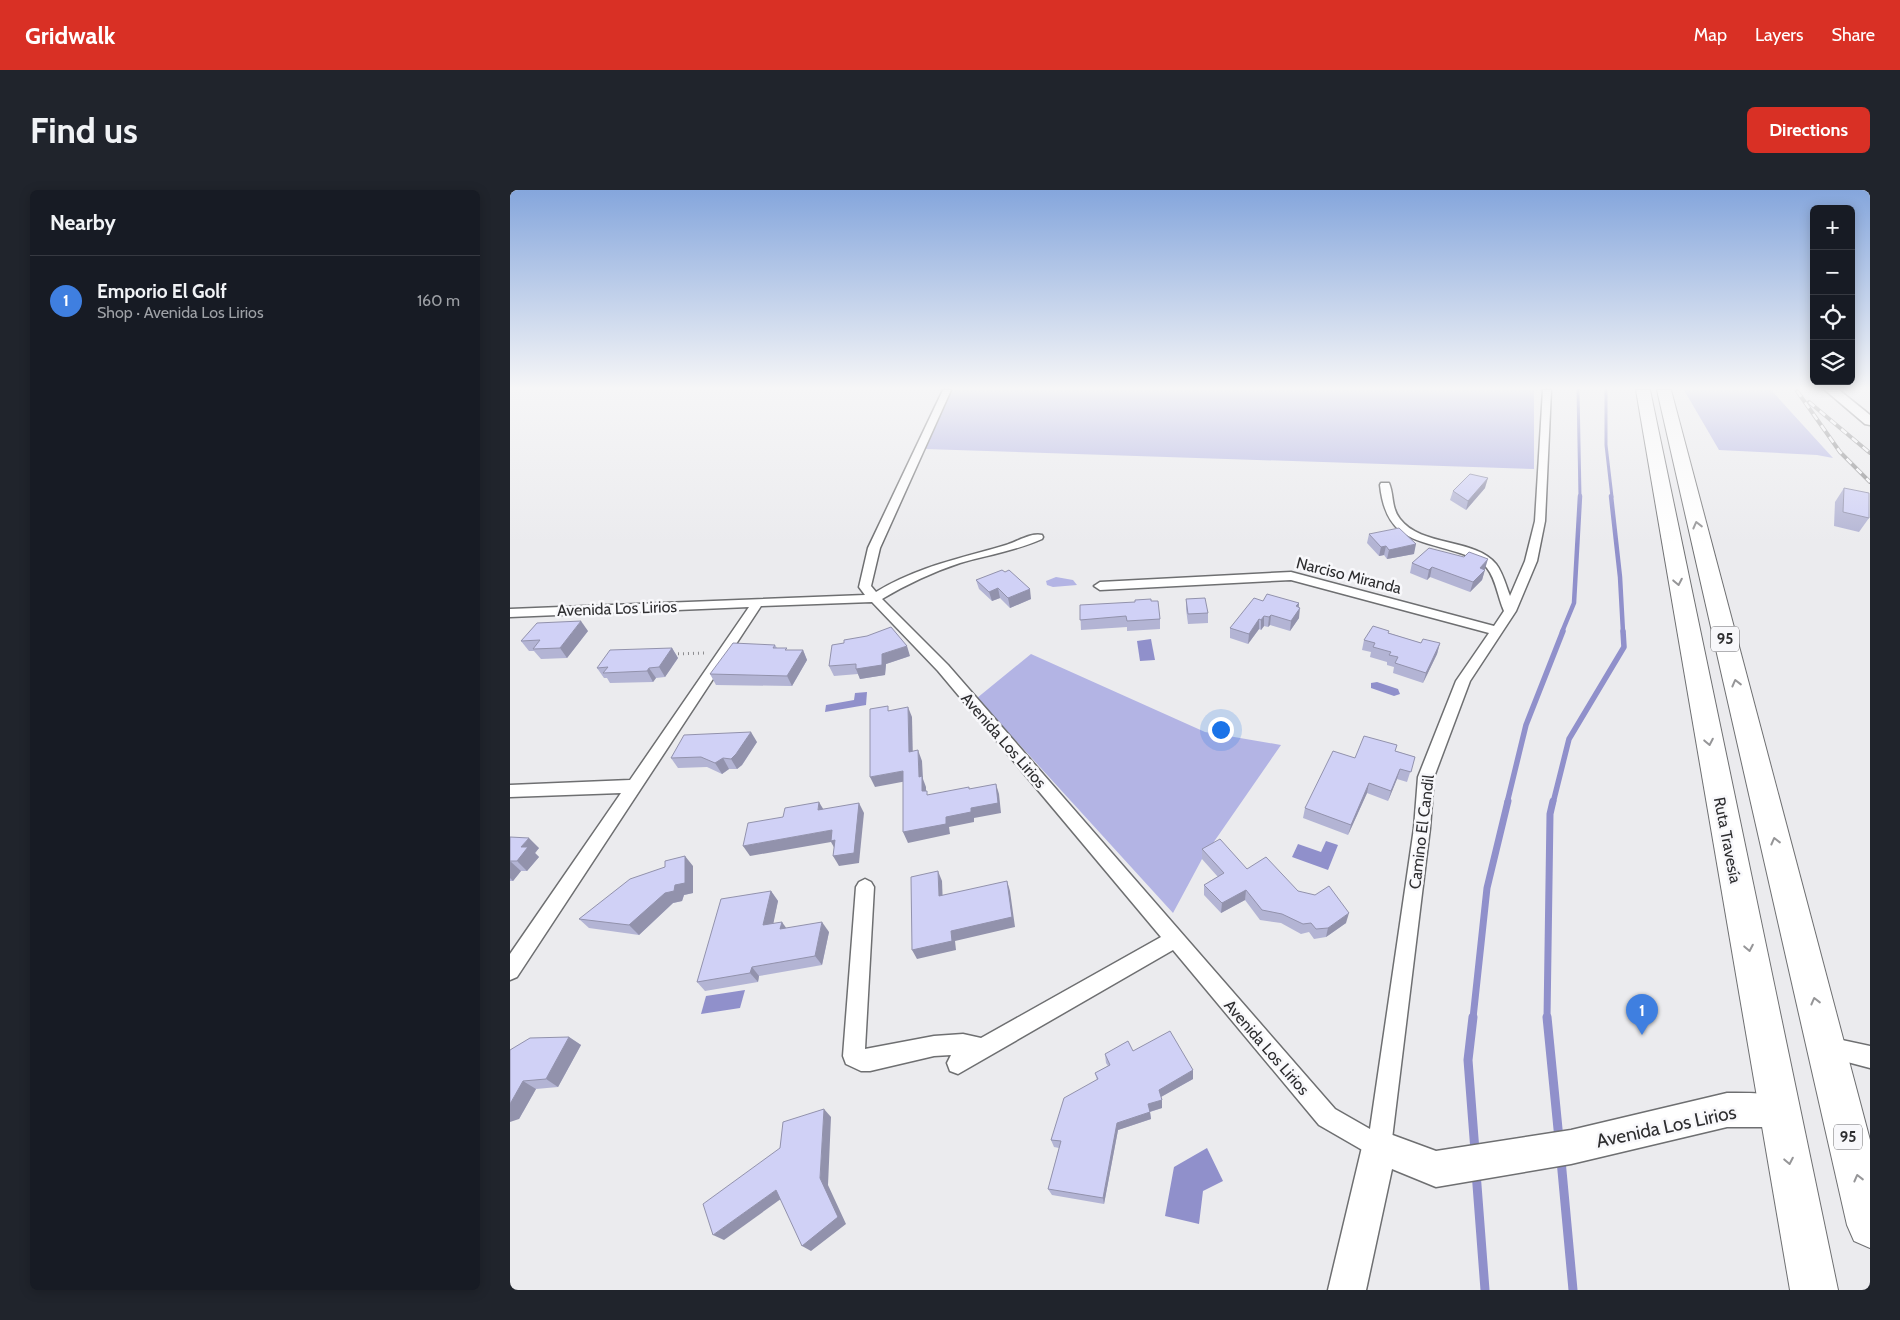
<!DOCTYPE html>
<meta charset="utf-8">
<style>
body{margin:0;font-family:Cabin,sans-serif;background:#20242c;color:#f1f3f6}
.controls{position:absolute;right:15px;top:15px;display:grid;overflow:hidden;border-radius:8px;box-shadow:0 2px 12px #0003}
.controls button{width:45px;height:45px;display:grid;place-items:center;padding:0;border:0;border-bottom:1px solid #363941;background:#171b24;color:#f1f3f6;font:25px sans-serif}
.you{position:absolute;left:710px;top:539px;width:18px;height:18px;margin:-12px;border:4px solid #fff;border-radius:50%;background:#1a73e8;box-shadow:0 0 0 8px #1a73e833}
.badge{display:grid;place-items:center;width:32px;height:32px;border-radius:50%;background:#d93025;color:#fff;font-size:16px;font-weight:700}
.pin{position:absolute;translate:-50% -41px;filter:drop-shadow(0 1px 2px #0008)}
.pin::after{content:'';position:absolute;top:26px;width:18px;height:15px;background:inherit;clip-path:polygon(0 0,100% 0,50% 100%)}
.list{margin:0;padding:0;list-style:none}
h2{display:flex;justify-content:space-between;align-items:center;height:65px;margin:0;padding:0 20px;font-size:21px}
h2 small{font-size:16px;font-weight:400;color:#9ea1a6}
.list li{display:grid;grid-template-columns:32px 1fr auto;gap:15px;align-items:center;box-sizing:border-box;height:90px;padding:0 20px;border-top:1px solid #363941}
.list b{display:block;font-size:19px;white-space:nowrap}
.list p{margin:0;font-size:16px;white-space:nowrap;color:#9ea1a6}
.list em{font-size:16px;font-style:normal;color:#9ea1a6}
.icon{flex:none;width:28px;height:28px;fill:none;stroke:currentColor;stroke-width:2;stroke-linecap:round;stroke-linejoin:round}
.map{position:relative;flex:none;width:1360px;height:1100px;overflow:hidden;border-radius:8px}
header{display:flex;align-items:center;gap:30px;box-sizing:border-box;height:70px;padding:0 25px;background:#d93025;color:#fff}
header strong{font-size:24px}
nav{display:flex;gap:28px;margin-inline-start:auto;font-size:18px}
.intro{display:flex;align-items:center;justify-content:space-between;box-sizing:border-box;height:120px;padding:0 30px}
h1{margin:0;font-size:35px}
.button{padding:12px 22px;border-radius:8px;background:#d93025;color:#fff;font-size:18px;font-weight:700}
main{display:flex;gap:30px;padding:0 30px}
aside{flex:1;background:#171b24;border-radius:8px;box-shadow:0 2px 12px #0003}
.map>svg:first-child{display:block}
.green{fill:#b3b4e4}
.water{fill:#9090cb}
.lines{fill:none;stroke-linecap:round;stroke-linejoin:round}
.stream-far4{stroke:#9090cb;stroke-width:3}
.stream-far3{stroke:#9090cb;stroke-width:4.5}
.stream-far2{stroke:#9090cb;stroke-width:5.5}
.stream-far1{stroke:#9090cb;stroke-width:7}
.stream{stroke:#9090cb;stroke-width:9}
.street-casing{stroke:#6e6f71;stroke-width:3}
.secondary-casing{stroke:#6e6f71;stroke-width:3}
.highway-casing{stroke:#6e6f71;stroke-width:2}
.path{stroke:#8c8c8f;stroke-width:3;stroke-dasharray:1 4;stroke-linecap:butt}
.street{fill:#fff;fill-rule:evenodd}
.secondary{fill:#fff;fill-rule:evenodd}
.highway{fill:#fff;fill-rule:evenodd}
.rail-casing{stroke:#848486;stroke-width:4}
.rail{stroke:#f8f8fb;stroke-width:2.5;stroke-dasharray:7;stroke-linecap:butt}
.wall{fill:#b3b4d4}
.shaded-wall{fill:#9292ac}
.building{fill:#d0d1f6;stroke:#9292ac}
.oneway{stroke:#969698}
.labels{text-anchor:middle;stroke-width:5;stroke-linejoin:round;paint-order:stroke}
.shield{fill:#f8f8fb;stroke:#6b6b6d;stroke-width:1}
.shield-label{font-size:15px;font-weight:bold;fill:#2e2e30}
.street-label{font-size:16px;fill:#2e2e30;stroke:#f8f8fb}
.near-street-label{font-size:19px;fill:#2e2e30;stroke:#f8f8fb}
</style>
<header>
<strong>Gridwalk</strong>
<nav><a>Map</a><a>Layers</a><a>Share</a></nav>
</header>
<div class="intro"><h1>Find us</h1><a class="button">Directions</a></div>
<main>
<aside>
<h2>Nearby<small></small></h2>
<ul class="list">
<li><span class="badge" style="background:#3f7fe0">1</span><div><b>Emporio El Golf</b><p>Shop · Avenida Los Lirios</p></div><em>160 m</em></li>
</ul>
</aside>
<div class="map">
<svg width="1360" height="1100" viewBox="0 0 1360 1100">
<rect width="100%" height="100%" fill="#ebebee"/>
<g class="green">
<polygon points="441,200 1024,200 1024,279 415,259"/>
<polygon points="1174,200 1261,200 1323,268 1307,265 1209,260"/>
<polygon points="546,387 563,390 567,395 543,397 537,395 536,391"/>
<polygon points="521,464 695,542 771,555 692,669 663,723 467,508"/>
</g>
<g class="water">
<polygon points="641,449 645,470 630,471 627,451"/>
<polygon points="867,492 888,499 890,504 884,506 861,498 861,493"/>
<polygon points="357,502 356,515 315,522 316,515 344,510 345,503"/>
<polygon points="816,651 828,655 818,680 782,667 788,654 811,662"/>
<polygon points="235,800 230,818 191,824 196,806"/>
<polygon points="697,958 713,991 693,1001 689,1034 655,1026 664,977"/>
</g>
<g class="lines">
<g class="stream-far4">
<polyline points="1068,200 1070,307"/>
<polyline points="1096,200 1096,255 1102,307"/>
</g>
<g class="stream-far3">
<polyline points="1101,306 1110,387 1113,442"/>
<polyline points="1052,442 1064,413 1070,306"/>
</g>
<g class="stream-far2">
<polyline points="997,613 1016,535 1053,441"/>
<polyline points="1043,613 1059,549 1114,457 1113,441"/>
</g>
<g class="stream-far1">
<polyline points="963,828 977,698 998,611"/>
<polyline points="1037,828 1040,624 1043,611"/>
</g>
<g class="stream">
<polyline points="963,827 958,870 965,961"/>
<polyline points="1037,827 1049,949"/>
<polyline points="1051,970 1063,1100"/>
<polyline points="966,982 975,1100"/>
</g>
<g class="street-casing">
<g id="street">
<path d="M 433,200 L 441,200 L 370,358 L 361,396 L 366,402 C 409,376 449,369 496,355 C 506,352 522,342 532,345 L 533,347 L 532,349 C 505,361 478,365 450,373 C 423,382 397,394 372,409 L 438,475 L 825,919 L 860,939 L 904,638 L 908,587 L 946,491 L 979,443 L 781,390 L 590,400 L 584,396 L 590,392 L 781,382 L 984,436 L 994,421 C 988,408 986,389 977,378 C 971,370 959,366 950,363 C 905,349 876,350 870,295 L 871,293 L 879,293 C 884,304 881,318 890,329 C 911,357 965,348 986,374 C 993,383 996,396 1000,406 L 1015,371 L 1025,331 L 1033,200 L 1041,200 L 1035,331 L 1027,371 L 1006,421 L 960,491 L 924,587 L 920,638 L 881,957 L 877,965 L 869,969 L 861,965 L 809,935 L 663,760 L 448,884 L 440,881 L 437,873 L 441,865 L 424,866 L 360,881 L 351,881 L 336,874 L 333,866 L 346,697 L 349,692 L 355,689 L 361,692 L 364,697 L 355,859 L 424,846 L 453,844 L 471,848 L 651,747 L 428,481 L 362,412 L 251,416 L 7,787 L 0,790 L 0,764 L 111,603 L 0,607 L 0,595 L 120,590 L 239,417 L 0,427 L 0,419 L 355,405 L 349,397 L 358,358 Z"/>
<polygon points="1318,847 1360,856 1360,878 1311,865 1307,858 1311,851"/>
</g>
</g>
<g class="secondary-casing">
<g id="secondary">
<polygon points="1315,200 1329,200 1360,225 1360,235 1355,234"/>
<path d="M 1217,903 C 1240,903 1261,902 1282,911 L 1287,923 L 1282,935 L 1270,940 L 1252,937 L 1217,937 L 1061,974 L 926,997 L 882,979 L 856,1100 L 818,1100 L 852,957 L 857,945 L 869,940 L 926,961 L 1061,940 Z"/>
</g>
</g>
<g class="highway-casing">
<g id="highway">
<polygon points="1126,200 1140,200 1328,1100 1280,1100"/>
<polygon points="1147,200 1161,200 1360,950 1360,1058 1344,1051 1337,1035"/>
</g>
</g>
<polyline class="path" points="163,464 196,463"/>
<use href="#street" class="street"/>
<use href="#secondary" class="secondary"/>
<use href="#highway" class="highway"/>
<g class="rail-casing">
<g id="rail">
<polyline points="1287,201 1330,262 1360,292"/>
<polyline points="1299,212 1360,263"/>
</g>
</g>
<use href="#rail" class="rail"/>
</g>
<g class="wall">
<polygon points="975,298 956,320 940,310 943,301"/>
<polygon points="1334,298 1359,328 1349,342 1324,336 1325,312"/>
<polygon points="859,344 904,364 877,369 874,365 869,366 857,353"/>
<polygon points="902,373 975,379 972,390 960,402 920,387 917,390 900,383"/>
<polygon points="495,382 521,409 500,418 490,408 482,411 469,399 466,390"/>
<polygon points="676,409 698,423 698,433 678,434 676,419"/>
<polygon points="753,411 789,413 789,428 780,441 760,435 758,437 754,436 751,440 749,439 738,454 720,448 720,438"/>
<polygon points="570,415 650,429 650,439 617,441 617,437 571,440"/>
<polygon points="78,441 57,468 31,469 24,461 19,461 11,451"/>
<polygon points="879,443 911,453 930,453 927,464 913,493 883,483 884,477 877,475 877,472 860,467 861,462 852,460 854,450"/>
<polygon points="265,455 267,458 278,460 293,460 297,470 282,496 206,495 200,484"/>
<polygon points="162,458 168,468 155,487 146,488 143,492 100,493 97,488 94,488 87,478"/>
<polygon points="400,466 376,474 375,485 350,489 348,484 324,486 319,476"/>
<polygon points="247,552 232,575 227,579 219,579 212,584 197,577 168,578 161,568"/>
<polygon points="886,561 905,567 897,592 887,589 878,611 857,603 838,645 793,628 795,618 845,568"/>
<polygon points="0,647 29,658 25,663 29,667 17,681 11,681 3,691 0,691"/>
<polygon points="692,659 788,701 836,733 816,747 804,749 799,742 791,744 771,733 750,730 735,710 711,723 694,705 694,695 708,687 692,669"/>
<polygon points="183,676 183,703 174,705 172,711 163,713 129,745 79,738 69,729"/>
<polygon points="261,701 268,711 263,733 276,738 319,742 312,775 249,786 248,792 195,801 187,792"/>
<polygon points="59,847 71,855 48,897 26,899 9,929 0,860"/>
<polygon points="623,861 683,889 651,907 652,918 640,922 641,929 608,940 594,1014 542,1005 538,999 549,958 544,957 541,950 587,890 585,883 598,876 596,873 595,864"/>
</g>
<g class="shaded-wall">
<polygon points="978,288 975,298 956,320 958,311"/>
<polygon points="906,354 904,364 877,369 879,360"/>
<polygon points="876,356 874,365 869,366 871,357"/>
<polygon points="978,369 975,379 966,388 970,378"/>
<polygon points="922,377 920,387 917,390 919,380"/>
<polygon points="975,380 972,390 960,402 963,392"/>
<polygon points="488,398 490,408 482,411 479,402"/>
<polygon points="520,399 521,409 500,418 498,408"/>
<polygon points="789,413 788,421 790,418 789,428 780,441 781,431 786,416"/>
<polygon points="761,425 760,435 758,437 759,427"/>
<polygon points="754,426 754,436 751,440 751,430"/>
<polygon points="749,429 749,439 738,454 739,444"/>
<polygon points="71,431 78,441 57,468 50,458"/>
<polygon points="930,453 927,464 913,493 916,483"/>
<polygon points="397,456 400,466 376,474 375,485 350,489 346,479 372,464"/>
<polygon points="162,458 168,468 155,487 149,477"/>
<polygon points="293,460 297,470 282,496 277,486"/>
<polygon points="139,478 146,488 143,492 137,481"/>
<polygon points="398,517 402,527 403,572 399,562"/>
<polygon points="241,542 247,552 232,575 227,579 221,569"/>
<polygon points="408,560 412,571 413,589 416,597 416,612 412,601 409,587"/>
<polygon points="213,568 219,579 212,584 205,573"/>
<polygon points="890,579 887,589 878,611 881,601"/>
<polygon points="393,581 397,591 365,597 360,587"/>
<polygon points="859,593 857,603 838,645 841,635"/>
<polygon points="486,594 489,604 491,623 464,628 464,632 439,637 440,644 398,653 393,642 436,627"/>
<polygon points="309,612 315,622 308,620"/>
<polygon points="349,613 354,623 349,673 329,676 323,666"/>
<polygon points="322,640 328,651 326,661 321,652 240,666 233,656"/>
<polygon points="19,648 29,658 25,663 29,667 17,681 7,671 11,657"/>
<polygon points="175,666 183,676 183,703 174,705 172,711 163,713 129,745 119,735"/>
<polygon points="0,671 11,681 3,691 0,688"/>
<polygon points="428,681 432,691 433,716 429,706"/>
<polygon points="497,691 500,701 505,737 445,751 446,760 407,769 402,760 441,741"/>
<polygon points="736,700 735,710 711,723 712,713"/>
<polygon points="261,701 268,711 261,745 253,735"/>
<polygon points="839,723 836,733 816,747 818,738"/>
<polygon points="272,732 279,742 270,739"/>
<polygon points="312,732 319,742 312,775 305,766"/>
<polygon points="242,777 249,786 248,792 240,783"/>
<polygon points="59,847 71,855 48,897 36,889"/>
<polygon points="683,880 683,889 649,908 649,900"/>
<polygon points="13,891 26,899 9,929 0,932 0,914"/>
<polygon points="652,910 652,918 639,922 638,914"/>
<polygon points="314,919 321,927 318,995 336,1034 301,1061 292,1056 310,988"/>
<polygon points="640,922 641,929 608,940 594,1014 593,1008 607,933"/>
<polygon points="266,1000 275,1006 214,1050 203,1045"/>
</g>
<g class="building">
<polygon points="960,284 978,288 958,311 943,301"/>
<polygon points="1334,298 1359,303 1359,328 1333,322"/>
<polygon points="889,338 906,354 879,360 876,356 871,357 859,344"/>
<polygon points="919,358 954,367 959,362 978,369 970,378 975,380 963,392 922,377 919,380 902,373"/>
<polygon points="492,380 495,382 499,380 520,399 498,408 488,398 479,402 466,390"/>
<polygon points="757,404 789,413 786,416 790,418 781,431 761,425 759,427 754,426 751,430 749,429 739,444 720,438 744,408 753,411"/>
<polygon points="695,408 698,423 678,424 676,409"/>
<polygon points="641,409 641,411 648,411 650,429 617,431 616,426 570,430 570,415 625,412 625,410"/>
<polygon points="71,431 50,458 23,459 30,450 11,451 27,433"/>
<polygon points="863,436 879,441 878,443 911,453 913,449 930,453 916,483 885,473 888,467 879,465 881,462 863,457 865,453 854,450"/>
<polygon points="381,437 397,456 372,464 372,475 346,479 346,474 319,476 322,455 334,453 334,450 357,446"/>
<polygon points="223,453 265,455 263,458 277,458 275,460 293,460 277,486 200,484"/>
<polygon points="162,458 149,477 139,478 137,481 93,483 98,477 87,478 100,460"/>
<polygon points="378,516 378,521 398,517 399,562 408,560 409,587 412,586 412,601 417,601 417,605 459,597 459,599 486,594 488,613 461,618 461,622 436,627 436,634 393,642 393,581 360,587 360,519"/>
<polygon points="241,542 226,564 221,569 213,568 205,573 191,567 161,568 174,545"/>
<polygon points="854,546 887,555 885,561 905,567 901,582 890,579 881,601 859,593 841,635 795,618 823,561 845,568"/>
<polygon points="309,612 308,620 349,613 344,663 323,666 325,650 321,651 322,640 233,656 238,633 273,627 275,618"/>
<polygon points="0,647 19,648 11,657 18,657 7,671 0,671"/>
<polygon points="710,649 737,679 756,667 788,701 805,705 819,696 839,723 818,738 806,739 801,733 793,734 772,724 752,720 736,700 712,713 694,695 714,683 692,659"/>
<polygon points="175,666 175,693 165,695 164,701 155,703 119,735 69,729 120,689 155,677 155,671"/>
<polygon points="428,681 429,706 497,691 502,727 441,741 442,751 402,760 401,687"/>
<polygon points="261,701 253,735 272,732 270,739 312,732 305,766 242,777 240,783 187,792 211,709"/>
<polygon points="660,841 683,880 649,900 652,910 638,914 640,922 607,933 593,1008 538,999 551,951 541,950 554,908 588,889 585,883 600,875 595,864 618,851 623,861"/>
<polygon points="59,847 36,889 13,891 0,914 0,860 20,848"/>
<polygon points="314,919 310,988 328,1027 292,1056 266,1000 203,1045 193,1014 270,958 273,932"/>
</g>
<defs><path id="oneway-chevron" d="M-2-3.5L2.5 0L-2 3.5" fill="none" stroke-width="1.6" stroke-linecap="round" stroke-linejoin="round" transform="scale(1.25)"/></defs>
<g class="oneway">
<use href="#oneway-chevron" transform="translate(1187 335) rotate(-104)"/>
<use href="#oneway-chevron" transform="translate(1168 392) rotate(79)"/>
<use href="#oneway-chevron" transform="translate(1226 493) rotate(-104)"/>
<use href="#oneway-chevron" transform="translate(1199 552) rotate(79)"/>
<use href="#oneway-chevron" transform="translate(1265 651) rotate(-104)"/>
<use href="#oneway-chevron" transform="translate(1239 758) rotate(79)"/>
<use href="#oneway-chevron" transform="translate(1305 811) rotate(-104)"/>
<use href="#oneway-chevron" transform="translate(1279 971) rotate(79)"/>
<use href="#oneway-chevron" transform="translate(1348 988) rotate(-104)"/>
</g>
<linearGradient id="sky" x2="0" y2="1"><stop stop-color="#85a6dc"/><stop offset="0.56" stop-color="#f6f6f7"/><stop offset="1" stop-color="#f6f6f7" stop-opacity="0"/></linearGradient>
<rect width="1360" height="354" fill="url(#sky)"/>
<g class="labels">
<g class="shield">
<rect x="1201" y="436.5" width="28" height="25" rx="4"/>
<rect x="1324" y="934.5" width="28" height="25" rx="4"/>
</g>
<g class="shield-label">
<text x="1215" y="454">95</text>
<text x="1338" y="952">95</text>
</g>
<g class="street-label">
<text transform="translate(839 385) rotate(14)" y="6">Narciso Miranda</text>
<text transform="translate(107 418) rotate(-2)" y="6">Avenida Los Lirios</text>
<text transform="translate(494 550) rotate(49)" y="6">Avenida Los Lirios</text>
<text transform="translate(911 642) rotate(-83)" y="6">Camino El Candil</text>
<text transform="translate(1218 650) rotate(79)" y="6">Ruta Travesía</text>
<text transform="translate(757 857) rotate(49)" y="6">Avenida Los Lirios</text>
</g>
<g class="near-street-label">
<text transform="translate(1156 936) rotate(-12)" y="7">Avenida Los Lirios</text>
</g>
</g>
</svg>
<div class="controls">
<button>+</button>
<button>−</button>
<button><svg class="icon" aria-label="locate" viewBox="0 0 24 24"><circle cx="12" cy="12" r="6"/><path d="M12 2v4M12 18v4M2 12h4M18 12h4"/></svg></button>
<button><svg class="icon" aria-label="layers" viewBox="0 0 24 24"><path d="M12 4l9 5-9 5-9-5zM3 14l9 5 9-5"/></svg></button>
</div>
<div class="you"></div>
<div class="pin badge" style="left:1132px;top:845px;background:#3f7fe0">1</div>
</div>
</main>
